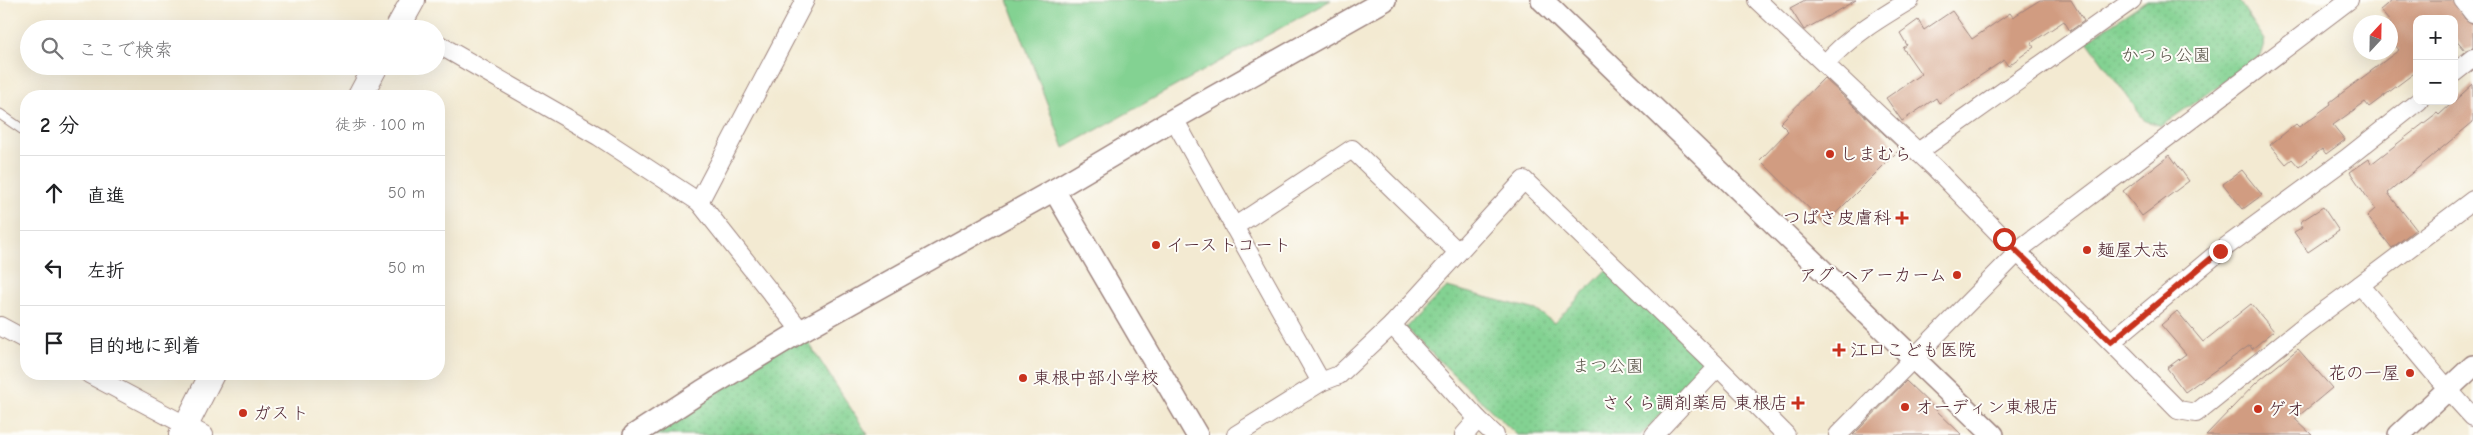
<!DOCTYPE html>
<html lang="ja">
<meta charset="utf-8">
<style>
body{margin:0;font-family:"Comic Neue","Klee One",sans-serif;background:#f6f6f6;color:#202124}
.controls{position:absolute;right:15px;top:15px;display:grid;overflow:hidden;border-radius:10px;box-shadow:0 5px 20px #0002}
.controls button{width:45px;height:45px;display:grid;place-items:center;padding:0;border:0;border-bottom:1px solid #e0e0e0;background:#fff;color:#202124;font:25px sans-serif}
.compass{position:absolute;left:2353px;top:15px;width:45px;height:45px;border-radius:50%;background:#fff;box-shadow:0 5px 20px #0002;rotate:22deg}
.stop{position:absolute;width:15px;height:15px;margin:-11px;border:4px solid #c8321e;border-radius:50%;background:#fff}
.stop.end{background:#c8321e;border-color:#fff;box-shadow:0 1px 5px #0008}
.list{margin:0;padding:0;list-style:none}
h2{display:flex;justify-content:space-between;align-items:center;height:65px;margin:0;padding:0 20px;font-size:21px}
h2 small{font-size:16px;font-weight:400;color:#757577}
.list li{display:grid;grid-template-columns:32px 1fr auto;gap:15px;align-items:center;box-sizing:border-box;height:75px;padding:0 20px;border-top:1px solid #e0e0e0}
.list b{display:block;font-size:19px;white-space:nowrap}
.list em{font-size:16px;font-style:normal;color:#757577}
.icon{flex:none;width:28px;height:28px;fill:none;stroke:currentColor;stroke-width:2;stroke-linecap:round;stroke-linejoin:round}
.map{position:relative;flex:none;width:2473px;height:435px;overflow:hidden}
.search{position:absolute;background:#fff;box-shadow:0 5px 20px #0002;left:20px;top:20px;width:425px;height:55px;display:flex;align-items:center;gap:12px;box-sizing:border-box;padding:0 18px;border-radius:28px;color:#757577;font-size:19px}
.panel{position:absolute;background:#fff;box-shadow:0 5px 20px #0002;left:20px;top:90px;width:425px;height:290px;border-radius:20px}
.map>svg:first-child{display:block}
.grass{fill:url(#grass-dots);stroke:#66785e}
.garden{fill:#83d292;stroke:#66785e}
.building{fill:#d19c81}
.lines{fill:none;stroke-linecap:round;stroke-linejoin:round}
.service-casing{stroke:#9e847e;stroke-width:11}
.minor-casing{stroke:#9e847e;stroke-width:20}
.tertiary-casing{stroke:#9e847e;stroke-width:24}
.secondary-casing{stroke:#9e847e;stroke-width:26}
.service{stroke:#fff;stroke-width:9}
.minor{stroke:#fff;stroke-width:18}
.tertiary{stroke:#fff;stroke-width:21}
.secondary{stroke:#fff;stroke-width:24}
.route{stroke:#c8321e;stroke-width:6}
.poi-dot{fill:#c8321e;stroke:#fdfcf7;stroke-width:2}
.labels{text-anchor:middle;stroke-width:4;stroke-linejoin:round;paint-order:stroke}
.park-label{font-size:18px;fill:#5b554a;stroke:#fdfcf7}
.poi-label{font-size:18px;fill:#4a1f2b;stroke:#fdfcf7;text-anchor:start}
</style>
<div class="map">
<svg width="2473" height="435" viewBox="0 0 2473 435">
<defs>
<pattern id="grass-dots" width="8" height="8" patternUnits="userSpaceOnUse" patternTransform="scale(1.25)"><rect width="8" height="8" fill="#83d292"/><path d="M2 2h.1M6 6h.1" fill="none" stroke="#73b47e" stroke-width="1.8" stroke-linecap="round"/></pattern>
</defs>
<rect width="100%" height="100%" fill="#fdfcf7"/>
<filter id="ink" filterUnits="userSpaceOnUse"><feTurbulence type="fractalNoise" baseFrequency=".02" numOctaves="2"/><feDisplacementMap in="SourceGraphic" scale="10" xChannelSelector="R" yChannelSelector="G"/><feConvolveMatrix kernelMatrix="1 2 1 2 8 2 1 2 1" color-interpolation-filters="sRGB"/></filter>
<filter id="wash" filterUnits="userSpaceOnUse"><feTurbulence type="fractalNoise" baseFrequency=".0096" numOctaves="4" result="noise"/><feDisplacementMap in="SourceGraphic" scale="20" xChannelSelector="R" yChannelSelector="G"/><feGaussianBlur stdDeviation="1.12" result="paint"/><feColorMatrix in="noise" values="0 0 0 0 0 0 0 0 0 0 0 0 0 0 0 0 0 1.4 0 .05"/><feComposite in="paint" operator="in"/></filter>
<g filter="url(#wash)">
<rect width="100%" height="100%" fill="#f3ead2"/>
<g class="grass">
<polygon points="2147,0 2238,0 2265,40 2260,56 2161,126 2145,121 2087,41"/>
<polygon points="1607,269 1707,365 1641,435 1517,435 1405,328 1447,287 1536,310 1554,323"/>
<polygon points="801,331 868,435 634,435"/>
</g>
<polygon class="garden" points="1008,0 1331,0 1064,148"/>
<g id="blocks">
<g class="building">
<polygon points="1805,0 1856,0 1804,30 1790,8"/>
<polygon points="2040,0 2071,0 2084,21 2070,31 2064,21 2031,43 2034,47 2008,66 2004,60 1939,103 1936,98 1902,121 1886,98 1921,74 1903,48 1907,45 1900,33 1918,20 1924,30 1952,11 1972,39 2010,13 2013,17"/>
<polygon points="2392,0 2453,0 2465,19 2473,24 2473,48 2465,50 2454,37 2454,19 2417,19 2417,71 2369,107 2365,102 2333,125 2345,140 2326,154 2322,149 2299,167 2292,159 2286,164 2270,145 2296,124 2299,127 2331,104 2330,102 2399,50 2390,39 2390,22 2380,10"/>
<polygon points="1824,78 1900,149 1825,224 1760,160 1788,131 1780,123"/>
<polygon points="2473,84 2473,122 2388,193 2416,229 2392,248 2367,216 2375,209 2350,172 2369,159 2371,164 2437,113 2439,115"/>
<polygon points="2170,155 2189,181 2142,216 2123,191"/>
<polygon points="2242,170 2262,195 2243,209 2223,184"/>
<polygon points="2323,207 2339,231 2308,252 2294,232 2303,227 2300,222"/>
<polygon points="2251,304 2274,331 2252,349 2250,345 2185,392 2167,368 2186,354 2161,325 2177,311 2203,342"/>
<polygon points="2298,349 2332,388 2295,419 2312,435 2206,435 2257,382"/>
<polygon points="1906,381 1962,435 1853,435"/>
</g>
</g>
</g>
<g filter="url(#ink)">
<use href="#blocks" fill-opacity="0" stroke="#9e847e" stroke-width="1"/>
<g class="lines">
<g class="service-casing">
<polyline id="service" points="0,114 26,132"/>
</g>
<g class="minor-casing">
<g id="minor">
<path d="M 1757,0 L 1935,168 L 2017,252 L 2099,330 L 2178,410 L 2196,413 L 2304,326 L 2360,285 C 2398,328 2433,375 2473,417"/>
<polyline points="2463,0 2473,13"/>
<polyline points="436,43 598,136 699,202 801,331"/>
<path d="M 1825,64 C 1848,37 1880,18 1910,0"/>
<polyline points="2454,73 2473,58"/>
<polyline points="1174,119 1321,382 1236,435"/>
<polyline points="1918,152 2132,0"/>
<polyline points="699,202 805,0"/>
<polyline points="1234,227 1352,149 1458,252"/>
<polyline points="2360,285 2473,200"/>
<polyline points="0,326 26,340"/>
<polyline points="2111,342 2220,251 2347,158 2419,101"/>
<polyline points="1718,367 1786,435"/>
<polyline points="89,374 204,435"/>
<polyline points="1321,382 1339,375 1392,325"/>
<polyline points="1478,419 1392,325 1524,180 1718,367 1654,435"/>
<polyline points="1464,435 1478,419 1495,435"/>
<polyline points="1838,435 2025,245 2349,0"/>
</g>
</g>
<g class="tertiary-casing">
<g id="tertiary">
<polyline points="1542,0 1993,435"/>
<polyline points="1054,190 1197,435"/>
<polyline points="634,435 702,391 801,331 1054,190 1174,119 1385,0"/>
<polyline points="2399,435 2473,366"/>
</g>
</g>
<g class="secondary-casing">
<g id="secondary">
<polyline points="397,29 413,0"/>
<polyline points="360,96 376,66"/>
<polyline points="181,435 212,374"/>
</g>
</g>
<use href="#service" class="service"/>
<use href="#minor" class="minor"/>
<use href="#tertiary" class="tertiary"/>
<use href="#secondary" class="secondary"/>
</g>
</g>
<g class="lines" filter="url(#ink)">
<polyline class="route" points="2004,239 2111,342 2220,251"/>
</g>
<g class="poi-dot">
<circle cx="1830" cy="154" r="5"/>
<path d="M1899.5 210.5h5v5h5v5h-5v5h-5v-5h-5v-5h5z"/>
<circle cx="1156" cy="245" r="5"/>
<circle cx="2087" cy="250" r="5"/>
<circle cx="1957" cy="275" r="5"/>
<path d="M1836.5 342.5h5v5h5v5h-5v5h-5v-5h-5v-5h5z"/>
<circle cx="2410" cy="373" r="5"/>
<circle cx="1023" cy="378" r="5"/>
<path d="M1795.5 395.5h5v5h5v5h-5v5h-5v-5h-5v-5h5z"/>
<circle cx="1905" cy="407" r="5"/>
<circle cx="2258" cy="409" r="5"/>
<circle cx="243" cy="413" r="5"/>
</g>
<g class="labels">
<g class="park-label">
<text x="2166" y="61">かつら公園</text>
<text x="1608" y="372">まつ公園</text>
</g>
<g class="poi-label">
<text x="1840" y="160">しまむら</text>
<text x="1891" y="224" text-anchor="end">つばさ皮膚科</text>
<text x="1166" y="251">イーストコート</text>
<text x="2097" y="256">麺屋大志</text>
<text x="1947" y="281" text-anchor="end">アグ ヘアーカーム</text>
<text x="1850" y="356">江口こども医院</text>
<text x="2400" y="379" text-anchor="end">花の一屋</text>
<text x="1033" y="384">東根中部小学校</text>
<text x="1788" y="409" text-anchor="end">さくら調剤薬局 東根店</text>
<text x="1915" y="413">オーディン東根店</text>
<text x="2268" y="415">ゲオ</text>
<text x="253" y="419">ガスト</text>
</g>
</g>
</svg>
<div class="controls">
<button>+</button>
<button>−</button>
</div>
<svg class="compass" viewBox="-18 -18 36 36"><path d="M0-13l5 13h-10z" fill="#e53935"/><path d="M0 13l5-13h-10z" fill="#757577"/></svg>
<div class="stop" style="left:2004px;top:239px"></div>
<div class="stop end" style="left:2220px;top:251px"></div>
<div class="search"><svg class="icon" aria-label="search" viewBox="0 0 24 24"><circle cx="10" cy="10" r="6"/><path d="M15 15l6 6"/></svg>ここで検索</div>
<section class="panel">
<h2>2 分<small>徒歩 · 100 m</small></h2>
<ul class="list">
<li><svg class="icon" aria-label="ahead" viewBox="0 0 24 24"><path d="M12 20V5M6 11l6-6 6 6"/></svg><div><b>直進</b></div><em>50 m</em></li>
<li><svg class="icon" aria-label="left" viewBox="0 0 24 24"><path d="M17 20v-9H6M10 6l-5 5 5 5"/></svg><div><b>左折</b></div><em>50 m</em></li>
<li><svg class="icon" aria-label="arrive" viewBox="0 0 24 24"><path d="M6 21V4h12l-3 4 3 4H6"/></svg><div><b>目的地に到着</b></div></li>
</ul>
</section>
</div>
